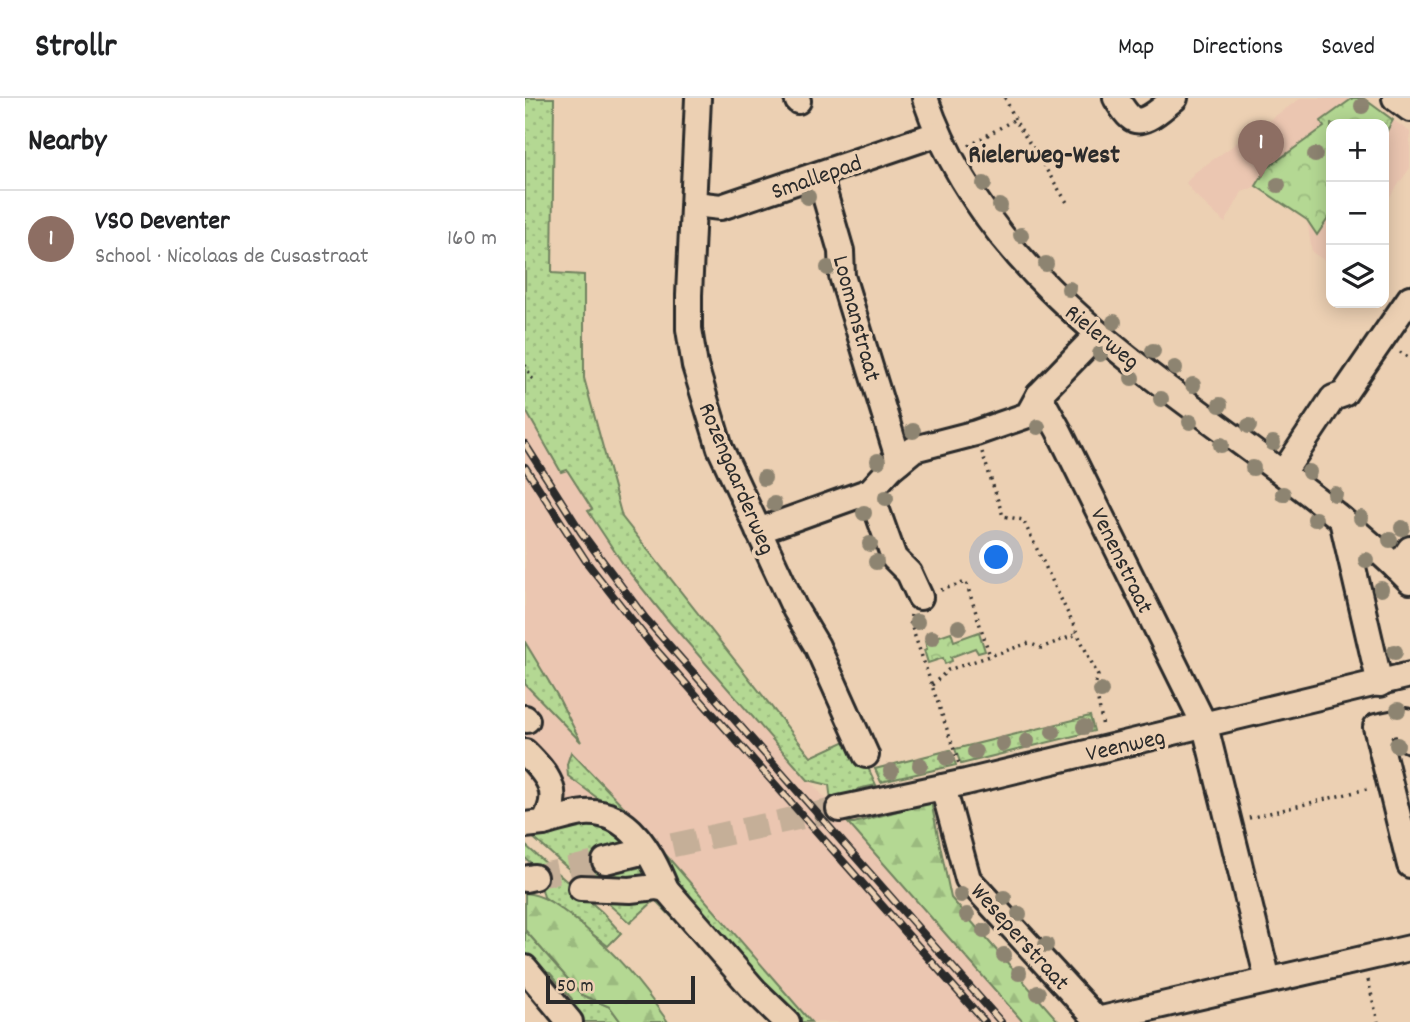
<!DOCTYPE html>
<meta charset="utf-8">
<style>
body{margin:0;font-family:Dekko,sans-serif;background:#f6f6f6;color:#202124}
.controls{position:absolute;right:21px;top:21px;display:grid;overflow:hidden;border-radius:14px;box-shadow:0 4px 18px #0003}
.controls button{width:63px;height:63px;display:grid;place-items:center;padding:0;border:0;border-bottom:2px solid #e0e0e0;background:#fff;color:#202124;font:35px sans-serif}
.scale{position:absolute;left:21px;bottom:18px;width:149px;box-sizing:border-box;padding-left:7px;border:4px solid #2b2b2b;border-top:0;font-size:19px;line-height:24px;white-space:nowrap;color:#2b2b2b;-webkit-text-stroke:5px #ecd0b3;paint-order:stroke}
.you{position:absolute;left:472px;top:460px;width:24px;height:24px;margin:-18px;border:5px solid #fff;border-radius:50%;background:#1a73e8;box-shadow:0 0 0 10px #1a73e833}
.badge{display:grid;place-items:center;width:46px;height:46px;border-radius:50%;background:#2b2b2b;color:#fff;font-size:23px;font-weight:700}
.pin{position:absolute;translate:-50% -58px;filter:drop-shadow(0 2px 4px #0008)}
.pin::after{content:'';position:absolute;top:37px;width:24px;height:21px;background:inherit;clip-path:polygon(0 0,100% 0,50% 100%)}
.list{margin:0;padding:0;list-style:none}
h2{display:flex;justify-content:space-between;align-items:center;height:91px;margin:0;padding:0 28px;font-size:30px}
h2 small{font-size:23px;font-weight:400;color:#757577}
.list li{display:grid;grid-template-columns:46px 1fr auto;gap:21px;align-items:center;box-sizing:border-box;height:98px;padding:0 28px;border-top:2px solid #e0e0e0}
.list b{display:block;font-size:26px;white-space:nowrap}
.list p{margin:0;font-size:23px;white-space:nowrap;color:#757577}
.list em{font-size:23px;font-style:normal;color:#757577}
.icon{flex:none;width:38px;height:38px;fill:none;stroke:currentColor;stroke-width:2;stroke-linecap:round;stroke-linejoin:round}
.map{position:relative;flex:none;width:885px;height:924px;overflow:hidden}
header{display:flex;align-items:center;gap:42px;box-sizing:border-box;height:98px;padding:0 35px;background:#fff;border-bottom:2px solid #e0e0e0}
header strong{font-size:33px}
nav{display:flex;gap:38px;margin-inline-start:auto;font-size:24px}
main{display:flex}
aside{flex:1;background:#fff}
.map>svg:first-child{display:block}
.built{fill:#ebc6b1}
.grass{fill:url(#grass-dots);stroke:#70825f;stroke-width:2;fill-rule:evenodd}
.forest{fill:url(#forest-firs);stroke:#70825f;stroke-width:2}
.park{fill:url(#park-crowns);stroke:#70825f;stroke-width:2}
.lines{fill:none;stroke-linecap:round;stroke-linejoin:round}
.minor-tunnel{stroke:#c5af98;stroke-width:24;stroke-dasharray:24 12;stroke-linecap:butt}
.minor-casing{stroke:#2b2b2b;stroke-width:30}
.path{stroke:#2b2b2b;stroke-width:3.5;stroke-dasharray:2 5;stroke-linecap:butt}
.minor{stroke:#ecd0b3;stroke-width:24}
.rail-casing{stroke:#2b2b2b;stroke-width:8}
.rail{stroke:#ecd0b3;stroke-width:5;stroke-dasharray:16;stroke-linecap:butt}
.tree{fill:#8d8471}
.labels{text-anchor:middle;stroke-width:7;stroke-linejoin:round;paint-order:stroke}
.street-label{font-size:24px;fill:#2b2b2b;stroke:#ecd0b3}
.neighbourhood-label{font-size:26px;font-weight:bold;fill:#2b2b2b;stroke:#ecd0b3}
</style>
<header>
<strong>Strollr</strong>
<nav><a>Map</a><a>Directions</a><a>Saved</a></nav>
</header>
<main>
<aside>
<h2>Nearby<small></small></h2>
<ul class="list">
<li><span class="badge" style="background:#8d6e63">1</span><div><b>VSO Deventer</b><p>School · Nicolaas de Cusastraat</p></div><em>160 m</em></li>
</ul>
</aside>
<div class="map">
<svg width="885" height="924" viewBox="0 0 885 924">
<defs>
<pattern id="grass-dots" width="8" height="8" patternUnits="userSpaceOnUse" patternTransform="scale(1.75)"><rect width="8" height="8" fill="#b4d893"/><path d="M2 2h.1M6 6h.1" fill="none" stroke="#9bba7f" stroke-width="1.8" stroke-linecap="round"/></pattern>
<pattern id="forest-firs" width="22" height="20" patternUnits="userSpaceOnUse" patternTransform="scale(1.75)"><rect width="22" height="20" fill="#b4d893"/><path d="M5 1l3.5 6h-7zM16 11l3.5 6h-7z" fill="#9bba7f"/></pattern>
<pattern id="park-crowns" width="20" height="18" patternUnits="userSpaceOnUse" patternTransform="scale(1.75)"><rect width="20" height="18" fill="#b4d893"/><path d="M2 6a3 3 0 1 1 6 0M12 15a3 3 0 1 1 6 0" fill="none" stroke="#9bba7f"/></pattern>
</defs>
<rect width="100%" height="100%" fill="#ecd0b3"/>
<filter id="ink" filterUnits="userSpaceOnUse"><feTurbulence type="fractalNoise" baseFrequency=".0143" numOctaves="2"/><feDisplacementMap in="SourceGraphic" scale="14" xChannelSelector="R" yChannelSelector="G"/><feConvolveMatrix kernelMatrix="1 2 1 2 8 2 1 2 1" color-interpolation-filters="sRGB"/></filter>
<g filter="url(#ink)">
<g class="built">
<polygon points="776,0 838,0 885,34 885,70 859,107 859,26 806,26 806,167 787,154 782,122 732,88 717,94 700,125 670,97 661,85 669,75"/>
<polygon points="0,311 36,374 42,371 67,411 63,413 100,469 141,520 498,924 250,924 130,802 106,824 9,727 14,694 0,678"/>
</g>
<g class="grass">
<polygon points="0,0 29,0 27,175 59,177 59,280 97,419 286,659 329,639 351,687 333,691 322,701 306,703 304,687 283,682 141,520 100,469 63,413 67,411 42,372 36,374 0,311"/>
<polygon points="0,544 32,597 56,644 0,586"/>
<polygon points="565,618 569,633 436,666 430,651"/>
<polygon points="425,652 431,667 356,684 350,671"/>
<polygon points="46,654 101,711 286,924 270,924 79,705 43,678 42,666"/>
<path d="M 58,724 L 77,727 L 115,748 L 123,762 L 128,778 L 167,829 L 211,880 L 260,924 L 250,924 L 130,802 L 105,825 L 4,736 ZM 112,746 L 117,769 L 81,777 L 76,754 Z"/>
<polygon points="0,747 77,814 96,835 83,848 19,799 11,769 0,760"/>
<polygon points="0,832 57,897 85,909 96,924 58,924 47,912 47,901 25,875 15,874 0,857"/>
</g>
<g class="forest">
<polygon points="406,704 426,800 534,924 498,924 323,725 329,725"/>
<path d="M 0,795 C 21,797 35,810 52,823 C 91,855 114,883 143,924 L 96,924 L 85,909 L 57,897 L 0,832 Z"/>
</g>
<g class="park">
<polygon points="828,0 838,0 868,22 859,38 859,26 806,26 806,116 792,137 782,122 731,88 742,70 799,29 796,23"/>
<polygon points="426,534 429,543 454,534 460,553 453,555 450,550 426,559 427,563 420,566 418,560 403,565 399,552 402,551 400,543"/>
</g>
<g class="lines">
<g class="minor-tunnel">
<polyline points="112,755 314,711"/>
<polyline points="9,779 80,763"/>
</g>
<g class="minor-casing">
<g id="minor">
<polyline points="173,0 164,197 164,231 170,268 195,350 270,511 292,548 341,657"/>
<polyline points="272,0 273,3"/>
<path d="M 400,0 C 479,230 724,321 885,483"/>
<path d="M 591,0 C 595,6 599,14 605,19 C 618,31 639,8 650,0"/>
<polyline points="870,0 885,11"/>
<polyline points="294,77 316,153 317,178 374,363"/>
<polyline points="169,106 196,109 412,36"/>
<polyline points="514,297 534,333 680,628 743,882"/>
<polyline points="758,375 808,300 819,296 885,200"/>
<polyline points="345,393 369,460 384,475 395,499"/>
<polyline points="817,422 855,586"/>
<polyline points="233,433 345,393 366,370 389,351 451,335 503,317 514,297 573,236"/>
<polyline points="872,470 885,451"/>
<polyline points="0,620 2,622"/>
<polyline points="885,642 881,623 851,629 885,767"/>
<path d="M 0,654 C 22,676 39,695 18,725 L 0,727"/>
<polyline points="418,689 443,781 574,924"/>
<polyline points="314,711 441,684 885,577"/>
<path d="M 18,725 C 31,722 46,716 60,715 C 104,712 127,756 141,791"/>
<polyline points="80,763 112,755"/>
<polyline points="0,781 9,779"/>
<polyline points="56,790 105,792 131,789 141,791 230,893 262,924"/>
<polyline points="0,870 45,924"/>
<polyline points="572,922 885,850"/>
</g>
</g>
<g class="path">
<polyline points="480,0 493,27 543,106"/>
<polyline points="444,48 490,21"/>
<polyline points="875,254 885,260"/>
<polyline points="0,267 9,284"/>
<polyline points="457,354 478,418 498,422 573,578 570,587 578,629"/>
<polyline points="416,492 441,484 465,558"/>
<polyline points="386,517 385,524 434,666"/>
<polyline points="407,587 423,572 504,545 516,550 552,536"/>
<polyline points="724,720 846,690"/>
<polyline points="843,882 853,924"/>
</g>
<use href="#minor" class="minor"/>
<g class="rail-casing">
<g id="rail">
<polyline points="0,346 56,434 120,520 476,924"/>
<polyline points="0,369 63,466 125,545 460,924"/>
</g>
</g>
<use href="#rail" class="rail"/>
</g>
<g class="tree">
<circle cx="837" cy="8" r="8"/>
<circle cx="790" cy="57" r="8"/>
<circle cx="459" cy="86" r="8"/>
<circle cx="753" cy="87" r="8"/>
<circle cx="283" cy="99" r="8"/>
<circle cx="475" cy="108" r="8"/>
<circle cx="496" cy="137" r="8"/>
<circle cx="521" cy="166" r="8"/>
<circle cx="303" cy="170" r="8"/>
<circle cx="544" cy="191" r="8"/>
<circle cx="589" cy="224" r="8"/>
<circle cx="628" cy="253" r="8"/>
<circle cx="575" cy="256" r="8"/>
<circle cx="650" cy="270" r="8"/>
<circle cx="607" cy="280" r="8"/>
<circle cx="668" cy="287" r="8"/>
<circle cx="636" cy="301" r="8"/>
<circle cx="695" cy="307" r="8"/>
<circle cx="665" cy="324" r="8"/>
<circle cx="724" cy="328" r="8"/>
<circle cx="513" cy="329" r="8"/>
<circle cx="388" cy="333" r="8"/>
<circle cx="748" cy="345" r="8"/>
<circle cx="696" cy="347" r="8"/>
<circle cx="353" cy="363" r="8"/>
<circle cx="728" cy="370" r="8"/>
<circle cx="784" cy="374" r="8"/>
<circle cx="239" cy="380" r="8"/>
<circle cx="758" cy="396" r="8"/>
<circle cx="810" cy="396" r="8"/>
<circle cx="361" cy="400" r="8"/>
<circle cx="249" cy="406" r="8"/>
<circle cx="339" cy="415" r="8"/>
<circle cx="836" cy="420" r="8"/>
<circle cx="790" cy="421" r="8"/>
<circle cx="877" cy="430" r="8"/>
<circle cx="865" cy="442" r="8"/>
<circle cx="345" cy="446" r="8"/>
<circle cx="841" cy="462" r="8"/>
<circle cx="351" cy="464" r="8"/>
<circle cx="856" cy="491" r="8"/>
<circle cx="392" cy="524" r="8"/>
<circle cx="434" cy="529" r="8"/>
<circle cx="407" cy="540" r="8"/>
<circle cx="870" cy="554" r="8"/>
<circle cx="576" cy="593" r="8"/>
<circle cx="873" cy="612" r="8"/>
<circle cx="559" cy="629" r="8"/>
<circle cx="528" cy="634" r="8"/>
<circle cx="502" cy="643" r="8"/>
<circle cx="478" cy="646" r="8"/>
<circle cx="872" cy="647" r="8"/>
<circle cx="450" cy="654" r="8"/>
<circle cx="422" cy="660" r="8"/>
<circle cx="395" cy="667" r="8"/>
<circle cx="366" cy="673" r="8"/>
<circle cx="436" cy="797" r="8"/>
<circle cx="479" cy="800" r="8"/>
<circle cx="494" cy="816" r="8"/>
<circle cx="442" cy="817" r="8"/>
<circle cx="459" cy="833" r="8"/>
<circle cx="521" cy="847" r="8"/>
<circle cx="479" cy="857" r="8"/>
<circle cx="494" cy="875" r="8"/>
<circle cx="513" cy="895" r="8"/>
</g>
</g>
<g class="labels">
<g class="street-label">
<text transform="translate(291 78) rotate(-19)" y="8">Smallepad</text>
<text transform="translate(333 220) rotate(75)" y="8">Loomanstraat</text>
<text transform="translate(578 238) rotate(39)" y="8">Rielerweg</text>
<text transform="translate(213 380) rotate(67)" y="8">Rozengaarderweg</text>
<text transform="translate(598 462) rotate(64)" y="8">Venenstraat</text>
<text transform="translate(600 646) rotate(-13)" y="8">Veenweg</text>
<text transform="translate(496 838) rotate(48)" y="8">Weseperstraat</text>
</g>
<g class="neighbourhood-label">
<text x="519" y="64">Rielerweg-West</text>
</g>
</g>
</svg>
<div class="controls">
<button>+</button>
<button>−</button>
<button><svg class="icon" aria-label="layers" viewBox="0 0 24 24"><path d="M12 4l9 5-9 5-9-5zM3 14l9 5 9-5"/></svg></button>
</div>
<div class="scale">50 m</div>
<div class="you"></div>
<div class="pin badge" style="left:736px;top:80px;background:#8d6e63">1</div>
</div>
</main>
